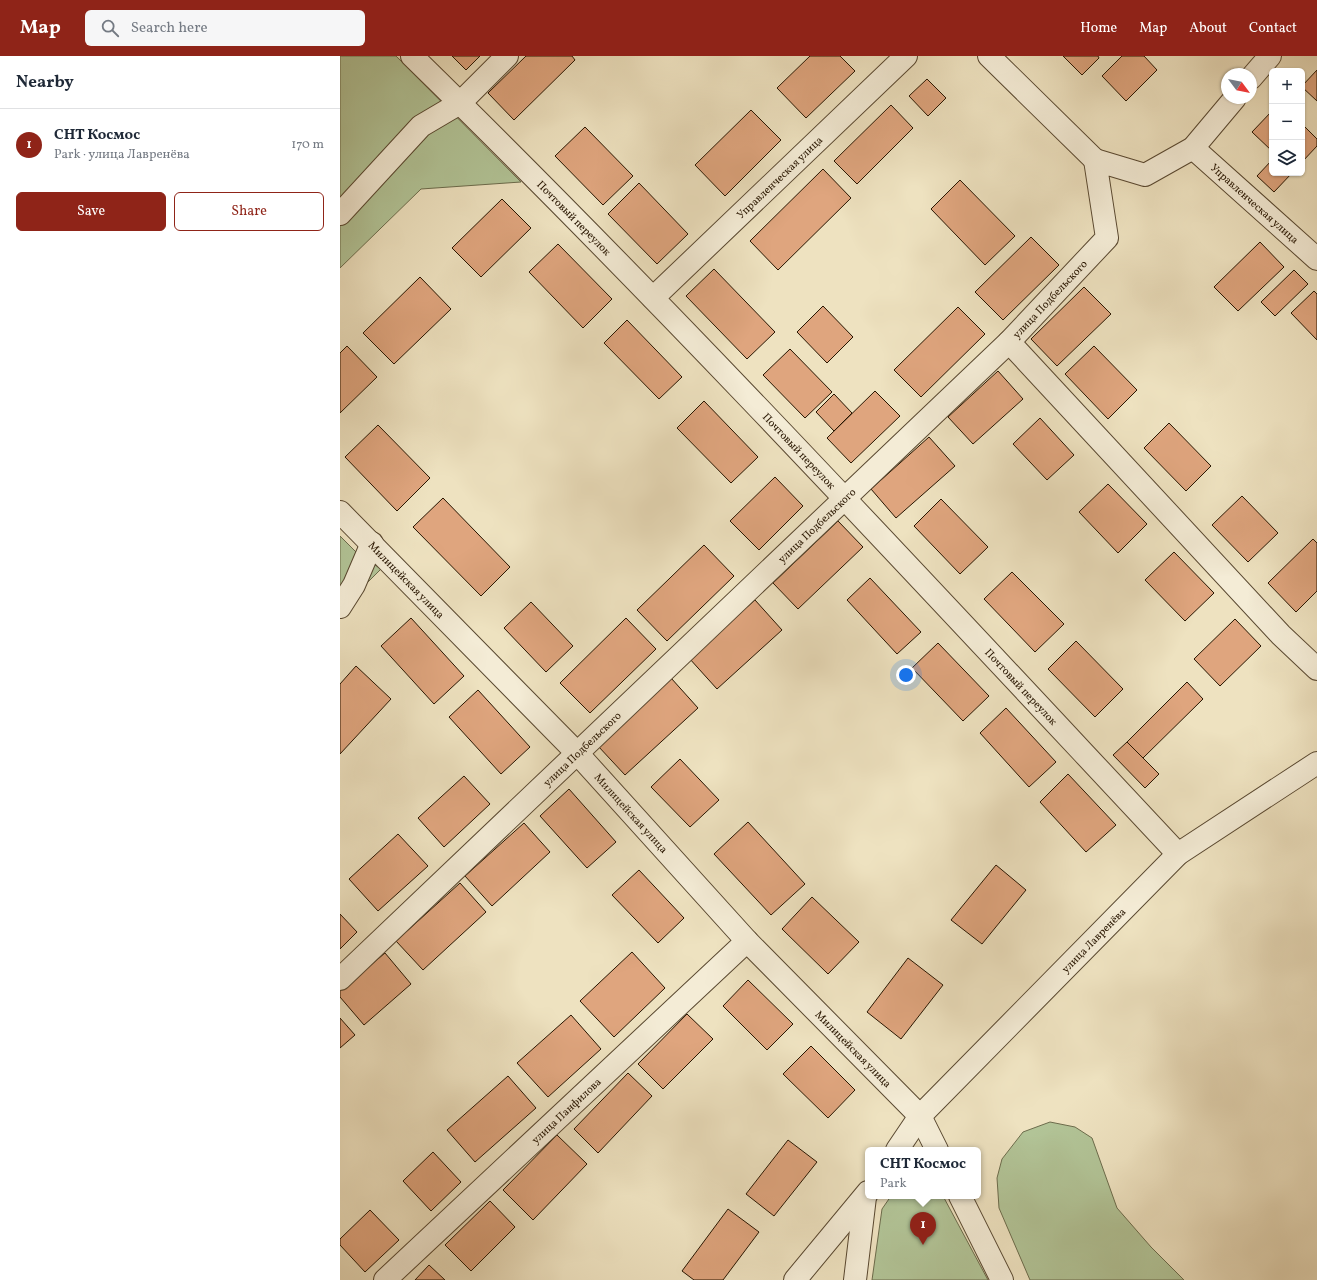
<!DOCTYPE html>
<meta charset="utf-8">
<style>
body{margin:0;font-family:Vollkorn,serif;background:#f6f6f7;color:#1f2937}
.controls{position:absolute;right:12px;top:12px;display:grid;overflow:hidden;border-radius:6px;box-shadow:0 1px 3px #0004}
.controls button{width:36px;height:36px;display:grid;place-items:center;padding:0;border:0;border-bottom:1px solid #e0e1e3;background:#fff;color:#1f2937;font:20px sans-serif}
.compass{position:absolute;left:881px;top:12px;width:36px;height:36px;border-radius:50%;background:#fff;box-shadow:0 1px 3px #0004;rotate:122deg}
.you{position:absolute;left:566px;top:619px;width:14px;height:14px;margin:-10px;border:3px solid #fff;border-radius:50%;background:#1a73e8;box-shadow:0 0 0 6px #1a73e833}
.badge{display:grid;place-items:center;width:26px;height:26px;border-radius:50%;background:#8f2418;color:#fff;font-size:13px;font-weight:700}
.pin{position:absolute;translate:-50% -33px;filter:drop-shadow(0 1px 2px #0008)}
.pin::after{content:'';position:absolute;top:21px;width:14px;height:12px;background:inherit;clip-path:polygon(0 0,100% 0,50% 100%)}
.popup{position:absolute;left:525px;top:1091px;width:116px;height:52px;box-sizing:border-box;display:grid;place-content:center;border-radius:6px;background:#fff;filter:drop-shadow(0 1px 3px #0005);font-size:13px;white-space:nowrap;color:#747a83}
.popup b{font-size:15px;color:#1f2937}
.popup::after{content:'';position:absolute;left:50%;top:100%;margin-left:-8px;border:8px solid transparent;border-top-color:#fff}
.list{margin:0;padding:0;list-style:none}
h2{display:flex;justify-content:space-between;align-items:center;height:52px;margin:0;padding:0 16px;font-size:17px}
h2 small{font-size:13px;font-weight:400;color:#747a83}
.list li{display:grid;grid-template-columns:26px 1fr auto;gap:12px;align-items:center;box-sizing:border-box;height:72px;padding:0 16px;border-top:1px solid #e0e1e3}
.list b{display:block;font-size:15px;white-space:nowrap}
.list p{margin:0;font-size:13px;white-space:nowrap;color:#747a83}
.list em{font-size:13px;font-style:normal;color:#747a83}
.actions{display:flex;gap:8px;padding:12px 16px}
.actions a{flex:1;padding:9px 0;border:1px solid #8f2418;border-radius:6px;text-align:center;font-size:14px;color:#8f2418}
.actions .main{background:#8f2418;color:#fff}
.icon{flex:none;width:22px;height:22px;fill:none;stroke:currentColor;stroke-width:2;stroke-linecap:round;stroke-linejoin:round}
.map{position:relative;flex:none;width:977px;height:1224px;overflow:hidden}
header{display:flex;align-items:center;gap:24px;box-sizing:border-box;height:56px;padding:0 20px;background:#8f2418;color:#fff}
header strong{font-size:19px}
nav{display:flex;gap:22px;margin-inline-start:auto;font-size:14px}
.search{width:280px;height:36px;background:#f6f6f7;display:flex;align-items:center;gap:10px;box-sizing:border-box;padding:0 14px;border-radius:6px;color:#747a83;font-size:15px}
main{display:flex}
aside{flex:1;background:#fff}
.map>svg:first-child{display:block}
.green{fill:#b2c497;stroke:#6c6c4c}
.building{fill:#dfa57e;stroke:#271500}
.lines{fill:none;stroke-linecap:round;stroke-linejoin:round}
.minor-casing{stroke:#594830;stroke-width:24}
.minor{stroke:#f4ecd6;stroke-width:22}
.labels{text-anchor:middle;stroke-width:4;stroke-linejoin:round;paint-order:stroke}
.street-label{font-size:11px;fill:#271500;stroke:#f4ecd6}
</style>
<header>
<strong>Map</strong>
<div class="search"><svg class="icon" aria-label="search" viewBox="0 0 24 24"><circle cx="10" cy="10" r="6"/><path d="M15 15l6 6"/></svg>Search here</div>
<nav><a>Home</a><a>Map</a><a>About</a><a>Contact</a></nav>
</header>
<main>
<aside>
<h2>Nearby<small></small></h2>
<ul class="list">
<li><span class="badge">1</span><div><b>СНТ Космос</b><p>Park · улица Лавренёва</p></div><em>170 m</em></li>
</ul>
<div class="actions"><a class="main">Save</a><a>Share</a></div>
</aside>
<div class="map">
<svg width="977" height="1224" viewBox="0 0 977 1224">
<rect width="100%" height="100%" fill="#eee2c0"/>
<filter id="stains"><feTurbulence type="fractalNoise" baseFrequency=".005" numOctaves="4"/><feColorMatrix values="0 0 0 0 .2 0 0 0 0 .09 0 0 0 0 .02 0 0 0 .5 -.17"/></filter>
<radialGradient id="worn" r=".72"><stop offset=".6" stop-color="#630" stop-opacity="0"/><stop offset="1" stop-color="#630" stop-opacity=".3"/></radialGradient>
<g class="green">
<polygon points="0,0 56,0 181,126 81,133 0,212"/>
<polygon points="0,480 18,498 41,513 0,554"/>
<polygon points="710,1066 735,1071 752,1082 777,1152 811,1191 844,1224 690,1224 659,1152 657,1122 662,1103 683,1076"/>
<polygon points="551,1140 603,1140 648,1224 532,1224 542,1153"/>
</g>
<g class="building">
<polygon points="112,0 140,0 126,14"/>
<polygon points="186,0 232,0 235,4 174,64 148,37"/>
<polygon points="470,0 500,0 515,15 466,62 437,32"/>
<polygon points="723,0 758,0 759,2 742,19"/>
<polygon points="782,0 804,0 817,14 786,45 762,20"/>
<polygon points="977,14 977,45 962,31 962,30"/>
<polygon points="587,23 606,42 588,60 569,40"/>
<polygon points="551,49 573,72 517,128 494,105"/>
<polygon points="411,54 441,84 385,140 355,109"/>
<polygon points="932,55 932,95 912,76"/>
<polygon points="962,68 977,83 977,90 962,106"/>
<polygon points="245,71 293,120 263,149 215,100"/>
<polygon points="932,104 932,117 952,117 934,136 917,120"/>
<polygon points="483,113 511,142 438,214 410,185"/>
<polygon points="620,124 675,180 645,209 591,153"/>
<polygon points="299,127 348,178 317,208 268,158"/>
<polygon points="162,143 191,172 141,221 112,192"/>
<polygon points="691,181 719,209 663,264 635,236"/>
<polygon points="920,186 944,211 898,255 874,231"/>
<polygon points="218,188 272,243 243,272 189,216"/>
<polygon points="374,213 435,276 407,303 346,240"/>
<polygon points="954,214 968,228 935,260 921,246"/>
<polygon points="80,221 111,253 54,308 23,277"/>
<polygon points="744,231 771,258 717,310 691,283"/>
<polygon points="974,235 977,238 977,284 951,257"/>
<polygon points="483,250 513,281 487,307 457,276"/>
<polygon points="618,251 645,278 581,341 554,314"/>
<polygon points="287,264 342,321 319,343 264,287"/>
<polygon points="7,290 37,321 0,357 0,297"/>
<polygon points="754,290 797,334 768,363 725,318"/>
<polygon points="450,293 492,336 465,362 423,319"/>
<polygon points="658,315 683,343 633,388 608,361"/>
<polygon points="535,335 560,360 511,407 487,382"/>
<polygon points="494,338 512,357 494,375 476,356"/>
<polygon points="364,345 418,401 391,427 337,372"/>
<polygon points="700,362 734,399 707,424 673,388"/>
<polygon points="829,367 871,410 846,435 804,392"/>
<polygon points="38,369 90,422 57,455 5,401"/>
<polygon points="589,381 615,410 556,462 531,433"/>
<polygon points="435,421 463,450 419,494 390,465"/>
<polygon points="768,428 807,468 778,497 739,456"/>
<polygon points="902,440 938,477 908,506 872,469"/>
<polygon points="103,442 170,511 141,540 73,471"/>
<polygon points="601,443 648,491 620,518 574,470"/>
<polygon points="498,465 523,491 458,553 433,527"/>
<polygon points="973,483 977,487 977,535 956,556 928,527"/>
<polygon points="364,489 394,520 327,585 297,554"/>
<polygon points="834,496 874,537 845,565 805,524"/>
<polygon points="672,516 724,568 695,596 644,543"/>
<polygon points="530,522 581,576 557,598 507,544"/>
<polygon points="415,544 442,574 377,633 349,602"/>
<polygon points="191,546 233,590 206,616 164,572"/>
<polygon points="71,562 124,620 94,648 41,590"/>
<polygon points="286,562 316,593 250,657 220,627"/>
<polygon points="895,563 921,590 880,630 854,603"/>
<polygon points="736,585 783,633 755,661 708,613"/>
<polygon points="598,587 649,640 623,665 572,612"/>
<polygon points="16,610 51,643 0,698 0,628"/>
<polygon points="331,622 358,652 285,719 258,690"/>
<polygon points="847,626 863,643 803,702 787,686"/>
<polygon points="138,634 190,691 161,718 109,661"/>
<polygon points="666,652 716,706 689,731 640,677"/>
<polygon points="787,686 819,718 805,732 773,699"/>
<polygon points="340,703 379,744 350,771 311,731"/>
<polygon points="728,718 776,769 746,796 700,746"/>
<polygon points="124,720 150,748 104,791 78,762"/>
<polygon points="229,733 276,786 247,812 200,760"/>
<polygon points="408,766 465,828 431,859 374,798"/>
<polygon points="184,767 210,796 152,850 125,820"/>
<polygon points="58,778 88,810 38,855 9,823"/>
<polygon points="656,809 686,834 642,888 611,864"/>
<polygon points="299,814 344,862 318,887 272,839"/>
<polygon points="120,827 146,856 83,914 56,885"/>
<polygon points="472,841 519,886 488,918 442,873"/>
<polygon points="0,858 17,876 0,893"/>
<polygon points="292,896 325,932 274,981 240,945"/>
<polygon points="45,897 71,928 24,969 0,941 0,935"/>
<polygon points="568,902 603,929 561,983 527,956"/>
<polygon points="408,924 453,968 427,994 383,950"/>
<polygon points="347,958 373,983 323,1033 298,1008"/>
<polygon points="231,959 261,993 208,1041 177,1007"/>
<polygon points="0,962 15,979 0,992"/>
<polygon points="471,990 515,1034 488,1062 443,1018"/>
<polygon points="288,1017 312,1040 258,1097 234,1073"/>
<polygon points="168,1020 196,1052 135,1106 107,1074"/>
<polygon points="217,1079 247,1108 193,1164 163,1134"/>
<polygon points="448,1084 477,1106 434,1160 406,1138"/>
<polygon points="93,1096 121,1126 91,1155 63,1125"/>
<polygon points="150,1145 175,1171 131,1215 105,1189"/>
<polygon points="388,1153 419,1176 383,1224 354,1224 342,1215"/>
<polygon points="30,1154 59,1184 25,1216 0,1189 0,1183"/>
<polygon points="89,1209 105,1224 75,1224"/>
</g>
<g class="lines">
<g class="minor-casing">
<g id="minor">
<path id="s1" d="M 72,0 C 336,258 586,529 838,798"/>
<polyline points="649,0 755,104"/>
<polyline points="911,22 930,0"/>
<path id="s2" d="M 853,92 L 977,203"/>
<polyline points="0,158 81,70 120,47 167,0"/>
<path id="s3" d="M 313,242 L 566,0"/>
<polyline points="669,286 941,579 977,613"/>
<path id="s4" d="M 0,456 L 237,697 L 407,885 L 580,1060 L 597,1094"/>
<polyline points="0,551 14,529 32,487"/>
<path id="s5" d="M 0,923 L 669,286 L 767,182 L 755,104 L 805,119 L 853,92 L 895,42"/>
<path id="s6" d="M 557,1094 L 580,1060 L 838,798 L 977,707"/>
<polyline points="620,1140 662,1224"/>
<path id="s7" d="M 45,1224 L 407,885"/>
<polyline points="455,1224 528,1136"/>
<polyline points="515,1224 525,1141"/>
</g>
</g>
<use href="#minor" class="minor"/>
</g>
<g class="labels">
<g class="street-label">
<text dy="4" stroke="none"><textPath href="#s3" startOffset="175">Управленческая улица</textPath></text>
<text dy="4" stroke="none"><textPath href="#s2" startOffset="83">Управленческая улица</textPath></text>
<text dy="4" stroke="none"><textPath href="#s1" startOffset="229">Почтовый переулок</textPath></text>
<text dy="4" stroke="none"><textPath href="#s5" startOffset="983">улица Подбельского</textPath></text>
<text dy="4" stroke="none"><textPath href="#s1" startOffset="553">Почтовый переулок</textPath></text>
<text dy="4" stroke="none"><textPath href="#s5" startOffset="658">улица Подбельского</textPath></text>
<text dy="4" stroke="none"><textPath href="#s4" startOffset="95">Милицейская улица</textPath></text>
<text dy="4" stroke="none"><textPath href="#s1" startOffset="877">Почтовый переулок</textPath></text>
<text dy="4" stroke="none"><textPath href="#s5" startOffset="334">улица Подбельского</textPath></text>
<text dy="4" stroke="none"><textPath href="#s4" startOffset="419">Милицейская улица</textPath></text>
<text dy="4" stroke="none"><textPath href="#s6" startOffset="288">улица Лавренёва</textPath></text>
<text dy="4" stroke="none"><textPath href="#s4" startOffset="743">Милицейская улица</textPath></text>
<text dy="4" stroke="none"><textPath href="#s7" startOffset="248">улица Панфилова</textPath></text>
</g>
</g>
<rect width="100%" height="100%" filter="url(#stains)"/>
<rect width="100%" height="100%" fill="url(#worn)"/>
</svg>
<div class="controls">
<button>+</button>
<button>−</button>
<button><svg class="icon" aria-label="layers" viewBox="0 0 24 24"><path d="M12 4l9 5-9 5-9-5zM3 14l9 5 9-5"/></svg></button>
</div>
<svg class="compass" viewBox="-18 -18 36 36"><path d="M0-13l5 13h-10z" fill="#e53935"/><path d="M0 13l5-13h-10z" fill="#747a83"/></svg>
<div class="you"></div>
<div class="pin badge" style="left:583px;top:1189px">1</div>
<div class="popup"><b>СНТ Космос</b>Park</div>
</div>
</main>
